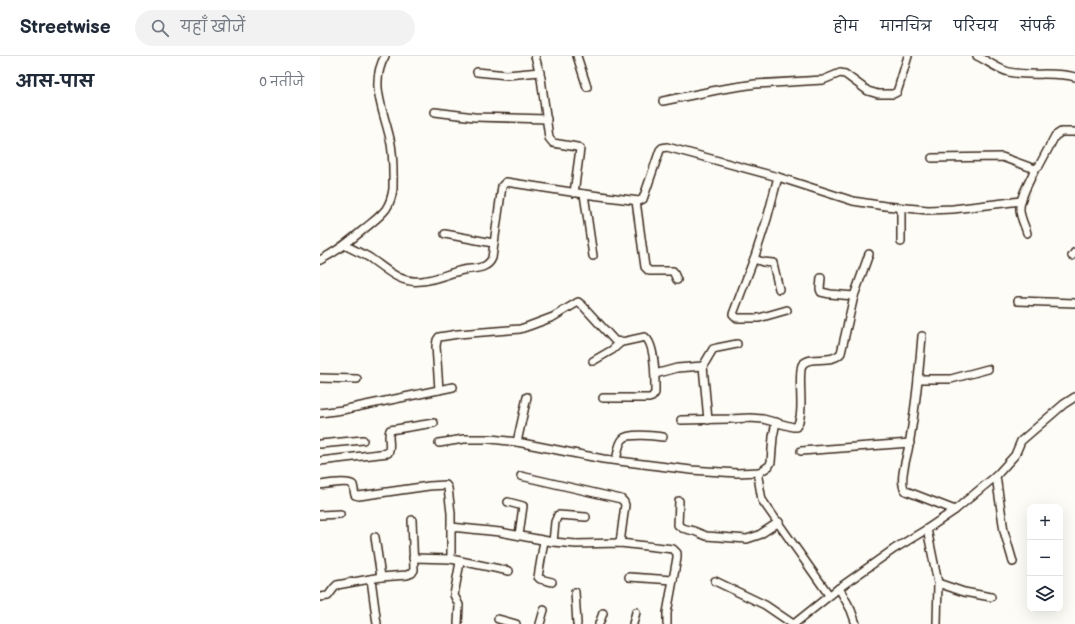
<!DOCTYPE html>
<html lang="hi">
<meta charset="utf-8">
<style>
body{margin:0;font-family:"Balsamiq Sans","Playpen Sans Deva",sans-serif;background:#f2f2f3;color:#1f2937}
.controls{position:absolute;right:12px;bottom:12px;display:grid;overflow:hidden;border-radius:8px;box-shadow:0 4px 16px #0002}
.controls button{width:36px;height:36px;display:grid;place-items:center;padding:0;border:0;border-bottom:1px solid #e0e1e3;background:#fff;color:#1f2937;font:20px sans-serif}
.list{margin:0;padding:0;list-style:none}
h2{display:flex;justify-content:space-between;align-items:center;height:52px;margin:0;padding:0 16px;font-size:17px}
h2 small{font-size:13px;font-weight:400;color:#747a83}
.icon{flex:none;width:22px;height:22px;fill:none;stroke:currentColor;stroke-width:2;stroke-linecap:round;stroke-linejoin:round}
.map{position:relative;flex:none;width:755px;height:568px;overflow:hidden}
header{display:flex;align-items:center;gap:24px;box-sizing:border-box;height:56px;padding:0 20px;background:#fff;border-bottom:1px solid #e0e1e3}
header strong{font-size:19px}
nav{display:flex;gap:22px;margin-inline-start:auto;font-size:14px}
.search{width:280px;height:36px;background:#f2f2f3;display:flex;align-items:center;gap:10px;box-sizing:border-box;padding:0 14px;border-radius:22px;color:#747a83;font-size:15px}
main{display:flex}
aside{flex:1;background:#fff}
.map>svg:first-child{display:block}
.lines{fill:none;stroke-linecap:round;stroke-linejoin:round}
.minor-casing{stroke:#3b2a1e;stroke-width:10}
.minor{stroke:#fdfcf7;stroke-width:7}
</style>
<header>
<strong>Streetwise</strong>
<div class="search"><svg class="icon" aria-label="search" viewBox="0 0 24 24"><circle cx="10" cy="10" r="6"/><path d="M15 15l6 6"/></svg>यहाँ खोजें</div>
<nav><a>होम</a><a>मानचित्र</a><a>परिचय</a><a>संपर्क</a></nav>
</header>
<main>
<aside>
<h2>आस-पास<small>0 नतीजे</small></h2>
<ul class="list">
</ul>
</aside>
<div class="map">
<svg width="755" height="568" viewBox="0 0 755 568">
<rect width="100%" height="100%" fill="#fdfcf7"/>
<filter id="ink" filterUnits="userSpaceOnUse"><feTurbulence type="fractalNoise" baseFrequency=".025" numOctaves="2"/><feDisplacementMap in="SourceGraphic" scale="8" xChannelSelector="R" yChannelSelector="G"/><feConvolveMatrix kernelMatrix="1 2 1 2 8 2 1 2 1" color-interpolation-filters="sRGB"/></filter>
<g filter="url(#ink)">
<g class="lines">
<g class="minor-casing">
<g id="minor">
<polyline points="215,0 221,22 229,82 233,87 257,91 260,93 254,137"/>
<polyline points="257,0 267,31"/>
<path d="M 657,0 C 668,5 677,13 689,16 C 710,21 733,15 755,21"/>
<polyline points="157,16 187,19 220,16"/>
<polyline points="343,45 402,33 435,28 503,24 520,17 525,18 548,35 558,38 573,38 577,36 579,30 588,0"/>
<polyline points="115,56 154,61 227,63"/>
<polyline points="612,102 682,101 715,113 719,110 735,80 741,76 755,76"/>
<polyline points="458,121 447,163 435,200 413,258 417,262 439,262 467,254"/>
<polyline points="264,138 273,200"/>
<polyline points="316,145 325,211 329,215 353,215 357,224"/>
<path d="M 707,177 C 705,170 700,161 700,154 C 699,142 711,123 715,113"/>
<polyline points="125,178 173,187"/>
<polyline points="581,186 581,152"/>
<path d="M 25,189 C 33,194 42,197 50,202 C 66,213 80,228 101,225 C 115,224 129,217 143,214 C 153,212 167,214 172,202 L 182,130 L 186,126 L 264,138 L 319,145 L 323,143 L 340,94 L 342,92 L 347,91 L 458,121 L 533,145 L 565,150 L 608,154 L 633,153 L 701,145"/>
<polyline points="752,200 755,196"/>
<polyline points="434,203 443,206 453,207 459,233"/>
<path d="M 0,204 C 18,195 28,186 43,174 C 51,167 60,161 66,153 C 70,147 72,140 73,133 C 73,117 74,99 70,83 C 64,55 49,28 65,0"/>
<polyline points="501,222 500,233 501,236 510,238 534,240"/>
<polyline points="698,245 755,247"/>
<path d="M 602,280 C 599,318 595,357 588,394 C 586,404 578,428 586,435 L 635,454"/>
<polyline points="273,305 292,294 300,287"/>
<polyline points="335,318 357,312 383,310"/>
<polyline points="0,322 37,323"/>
<polyline points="598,323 631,323 668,313"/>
<path d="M 119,334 L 116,290 L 117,284 L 119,281 L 138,278 L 200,273 L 209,270 L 233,261 L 258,246 L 263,250 L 295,285 L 302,286 L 325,281 C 336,289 335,325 335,337 L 332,341 L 329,342 L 283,342"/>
<polyline points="0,357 22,354 133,331"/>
<path d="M 361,364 L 409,363 L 430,362 L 443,363 L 473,371 L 476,371 C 486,359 477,323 482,309 C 491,298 511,309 521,297 L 534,240 L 549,198"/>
<polyline points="388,364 383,310 393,293 397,292 417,288"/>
<polyline points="456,366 453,381 451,406 449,410 440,416 438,421 442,444 509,539"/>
<polyline points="197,386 207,341"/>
<polyline points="119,387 144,383 171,383 197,386 283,403 371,414 417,417 440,416"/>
<polyline points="0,388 43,384"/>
<polyline points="481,395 590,387"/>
<path d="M 296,404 C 298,398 298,388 303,383 C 308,377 335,380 343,381"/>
<path d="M 0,405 L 68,397 C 72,390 67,382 70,374 L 114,367"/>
<polyline points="201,420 301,443 304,446 305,449 300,487"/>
<polyline points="676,420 684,475 693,506"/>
<path d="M 0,429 C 6,428 29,424 33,429 C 34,432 34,436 35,439 L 39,440 L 109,430 L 126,429 L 128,432 L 131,457 L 131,503"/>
<polyline points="359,445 358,469 362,472 374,475 386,480 427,483 439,479 459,466"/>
<polyline points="188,446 203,450 199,479"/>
<polyline points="0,459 20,458"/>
<polyline points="131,471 180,476 233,486 256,488 300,487 353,493 357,497 357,502 347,557 347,568"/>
<polyline points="607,473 618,527 617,568"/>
<polyline points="55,481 61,521"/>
<polyline points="224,485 218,521 220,523 232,526"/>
<polyline points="233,486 235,466 238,459 266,461"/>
<polyline points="93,502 131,503 189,515"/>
<polyline points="309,521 353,524"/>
<polyline points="51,523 57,568"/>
<polyline points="395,525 445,549 473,568"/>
<polyline points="618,527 644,536 671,541"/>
<polyline points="519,532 531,554 536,568"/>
<polyline points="255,536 257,568"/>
<polyline points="0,541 8,540 14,532 17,529 61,521 87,519 92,517 94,514 92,464"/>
<polyline points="178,563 196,568"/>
<polyline points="138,568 139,549 134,539 140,506"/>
<polyline points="220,568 224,554"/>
<polyline points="279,568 283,557"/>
<polyline points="313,568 316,556"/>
<polyline points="474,568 519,532 574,493 607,473 635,454 676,420 695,399 701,385 744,348 755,341"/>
</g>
</g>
<use href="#minor" class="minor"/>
</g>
</g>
</svg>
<div class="controls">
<button>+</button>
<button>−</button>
<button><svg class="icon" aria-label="layers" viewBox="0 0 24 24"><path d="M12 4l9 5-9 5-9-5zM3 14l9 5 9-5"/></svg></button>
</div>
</div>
</main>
